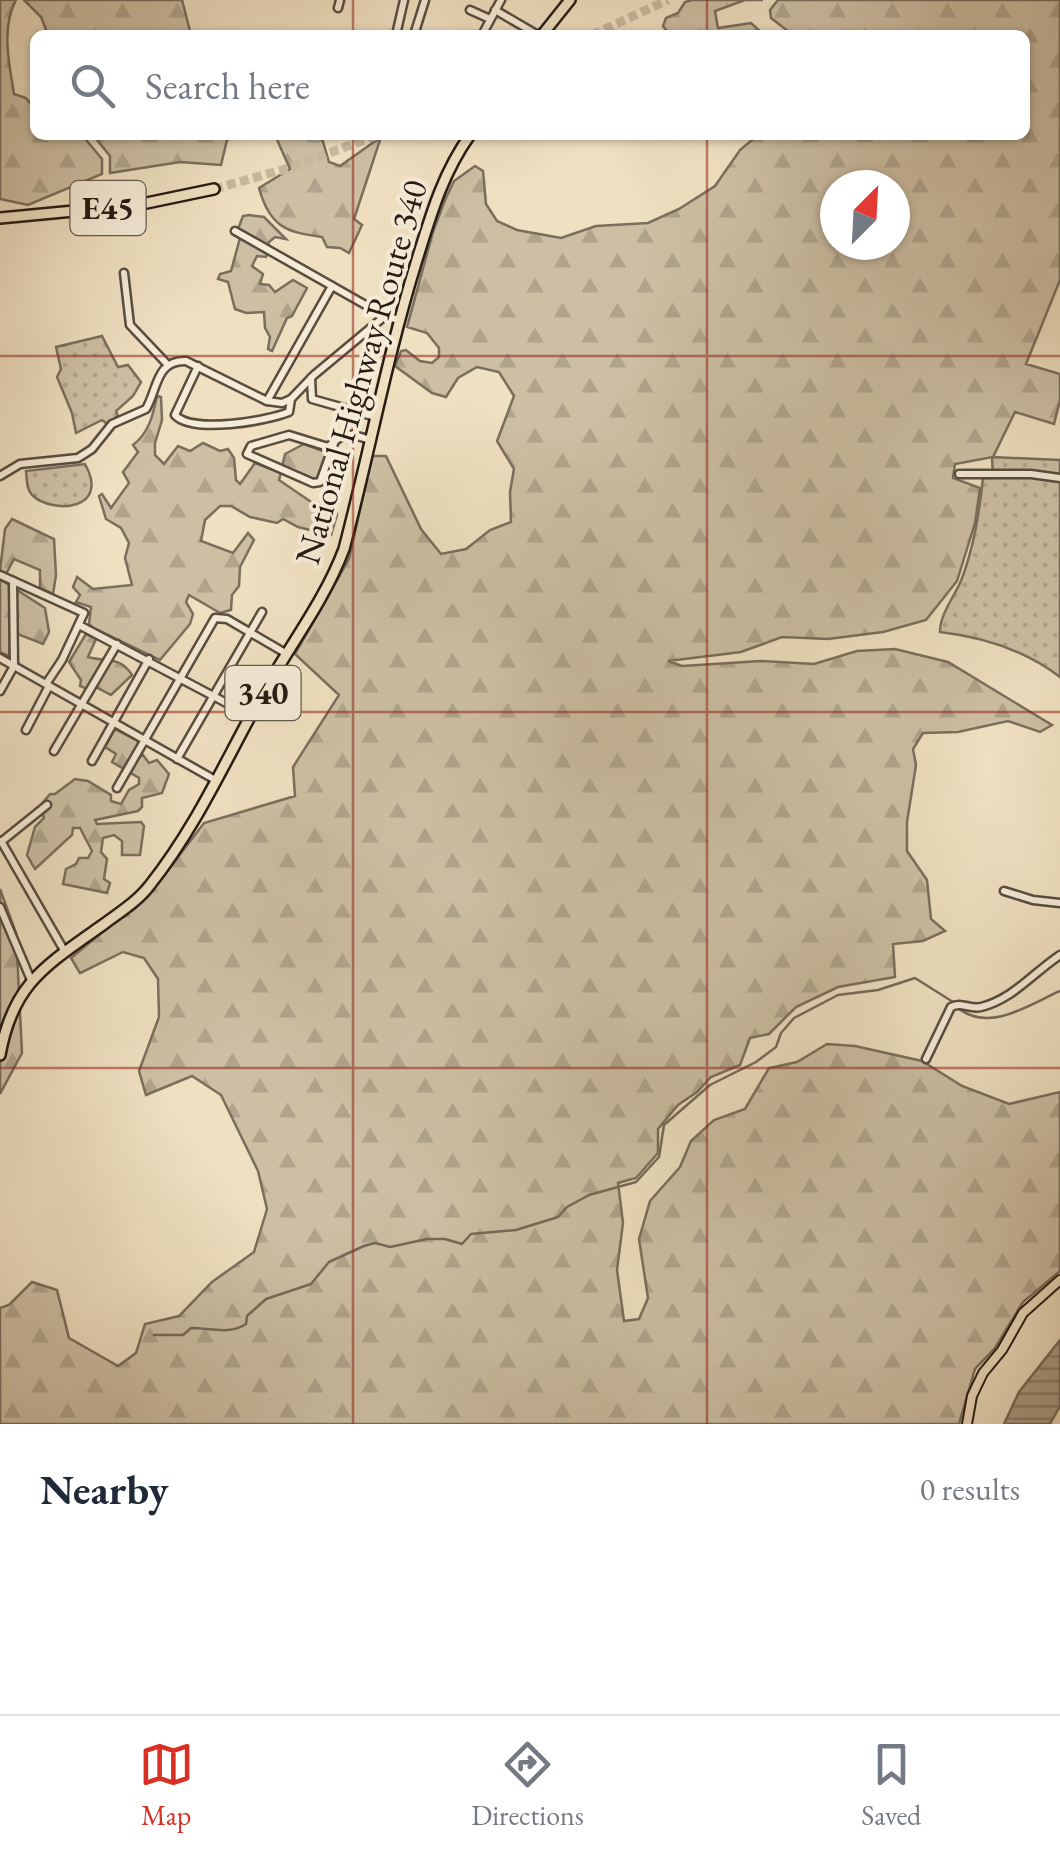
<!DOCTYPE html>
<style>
body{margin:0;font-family:"EB Garamond",serif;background:#f2f2f3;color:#1f2937}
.compass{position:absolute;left:820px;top:170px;width:90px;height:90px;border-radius:50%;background:#fff;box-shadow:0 2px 8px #0004;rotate:24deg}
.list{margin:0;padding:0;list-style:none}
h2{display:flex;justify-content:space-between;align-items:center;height:130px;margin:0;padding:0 40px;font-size:42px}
h2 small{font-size:32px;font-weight:400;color:#747a83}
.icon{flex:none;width:55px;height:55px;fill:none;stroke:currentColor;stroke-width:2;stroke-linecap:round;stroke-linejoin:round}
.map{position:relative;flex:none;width:1060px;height:1424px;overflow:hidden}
.search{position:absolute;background:#fff;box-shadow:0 2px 8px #0004;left:30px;right:30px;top:30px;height:110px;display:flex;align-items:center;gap:25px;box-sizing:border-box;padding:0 35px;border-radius:15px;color:#747a83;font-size:38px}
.sheet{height:290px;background:#fff}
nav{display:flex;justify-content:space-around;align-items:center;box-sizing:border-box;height:140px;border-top:2px solid #e0e1e3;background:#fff;font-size:28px;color:#747a83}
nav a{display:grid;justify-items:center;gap:5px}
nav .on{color:#d93025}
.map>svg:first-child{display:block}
.grass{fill:url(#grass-dots);stroke:#7a6e5c;stroke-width:2.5}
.forest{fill:url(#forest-firs);stroke:#7a6e5c;stroke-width:2.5;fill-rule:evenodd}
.water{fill:url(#water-rules);stroke:#766958;stroke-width:2.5}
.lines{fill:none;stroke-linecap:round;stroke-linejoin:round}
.stream{stroke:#766958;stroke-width:2.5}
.highway-tunnel{stroke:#c7b99e;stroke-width:9;stroke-dasharray:9 4.5;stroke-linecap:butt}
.minor-casing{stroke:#584d3f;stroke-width:11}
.major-casing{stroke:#261c14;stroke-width:12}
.highway-casing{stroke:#261c14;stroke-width:14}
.minor{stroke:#f5ebd7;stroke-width:6}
.major{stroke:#efe0c1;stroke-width:8}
.highway{stroke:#efe0c1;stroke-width:9}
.grid{fill:none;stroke:#8f2418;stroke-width:2.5;stroke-opacity:0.55}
.labels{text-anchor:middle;stroke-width:8;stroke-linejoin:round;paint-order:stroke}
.shield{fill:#f5ebd7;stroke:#645a4e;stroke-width:2.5}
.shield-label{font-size:32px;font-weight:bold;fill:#261c14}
.street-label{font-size:35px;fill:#261c14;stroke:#f5ebd7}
</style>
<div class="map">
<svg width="1060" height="1424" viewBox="0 0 1060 1424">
<defs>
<pattern id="grass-dots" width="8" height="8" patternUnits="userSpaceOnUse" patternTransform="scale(2.5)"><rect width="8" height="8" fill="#cdbfa4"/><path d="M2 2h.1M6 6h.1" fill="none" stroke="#b0a48c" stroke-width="1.8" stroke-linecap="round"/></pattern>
<pattern id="forest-firs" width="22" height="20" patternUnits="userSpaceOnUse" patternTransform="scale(2.5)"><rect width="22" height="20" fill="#cdbfa4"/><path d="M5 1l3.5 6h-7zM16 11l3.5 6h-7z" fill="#b0a48c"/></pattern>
<pattern id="water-rules" width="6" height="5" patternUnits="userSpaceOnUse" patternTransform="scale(2.5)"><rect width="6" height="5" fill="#ab9d86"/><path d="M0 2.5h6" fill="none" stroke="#8b7f6c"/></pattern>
</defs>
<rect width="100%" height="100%" fill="#efe0c1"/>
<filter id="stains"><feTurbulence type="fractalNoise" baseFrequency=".002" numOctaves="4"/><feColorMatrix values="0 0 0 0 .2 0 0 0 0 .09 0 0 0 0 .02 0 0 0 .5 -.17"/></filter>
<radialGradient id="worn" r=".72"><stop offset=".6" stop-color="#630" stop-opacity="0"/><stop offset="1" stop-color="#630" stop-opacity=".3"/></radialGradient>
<g class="grass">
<polygon points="102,336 118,367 128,365 141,382 133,396 116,411 118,416 107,424 102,420 76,433 72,413 57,377 61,369 56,347"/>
<path d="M 992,457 L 1060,460 L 1060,677 C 1026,651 983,637 940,632 C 940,614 954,597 961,581 C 974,547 979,514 983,478 L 993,478 Z"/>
<path d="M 85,464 C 111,510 53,515 32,495 C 26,488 27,479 26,471 Z"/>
</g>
<g class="forest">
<path d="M 0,0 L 16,0 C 1,28 9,63 14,94 L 26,98 L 35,109 L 35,135 L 82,135 L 102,159 L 102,174 L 28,205 L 0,199 Z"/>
<polygon points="24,0 182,0 191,35 48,35 41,17"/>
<polygon points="692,0 763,0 745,0 715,11 718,28 751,23 764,35 670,35 663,26 666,18 678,13 685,2"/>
<path d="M 778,0 L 1060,0 L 1060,280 L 1026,364 L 1060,374 L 1060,400 L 1054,424 L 1015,412 L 993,457 L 955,464 L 953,478 L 980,488 L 975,523 L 957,581 L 926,620 L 883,632 L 828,639 L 782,637 L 741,652 L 668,661 L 682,666 L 761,661 L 814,664 L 857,651 L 895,649 L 948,662 L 1052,725 L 1040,732 L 1008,721 L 958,732 L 923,733 L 913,749 L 916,765 L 907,822 L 907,851 L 927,880 L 931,919 L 945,931 L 923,941 L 893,944 L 895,977 L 838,987 L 796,1007 L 769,1034 L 750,1038 L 740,1065 L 711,1077 L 697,1092 L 678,1105 L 658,1129 L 658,1153 L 636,1178 L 618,1183 L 623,1223 L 617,1270 L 624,1321 L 639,1319 L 648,1298 L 639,1239 L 650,1201 L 680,1167 L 691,1141 L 714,1120 L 745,1109 L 769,1068 L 797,1062 L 827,1044 L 855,1046 L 922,1061 L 962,1086 L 1009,1104 L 1060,1092 L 1060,1271 L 1023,1302 L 995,1348 L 975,1369 L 959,1424 L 0,1424 L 0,1308 L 9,1305 L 32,1282 L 57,1290 L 69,1338 L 118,1366 L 136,1353 L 145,1324 L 179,1316 L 212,1282 L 254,1252 L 267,1209 L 258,1171 L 221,1095 L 192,1076 L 146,1095 L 139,1071 L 159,1017 L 158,979 L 144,958 L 123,952 L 80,973 L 71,958 L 153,890 L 204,823 L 295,796 L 293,767 L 339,695 L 295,654 L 349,559 L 372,456 L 386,456 L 421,529 L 441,554 L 466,549 L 490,530 L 511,522 L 510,492 L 514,469 L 497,441 L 514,396 L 499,372 L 477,367 L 458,378 L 446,397 L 432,393 L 395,366 L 401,351 L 406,350 L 420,361 L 432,363 L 439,357 L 439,348 L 427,333 L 407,327 L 433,232 L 445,200 L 454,181 L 475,166 L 483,171 L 486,204 L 497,221 L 517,230 L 561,238 L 596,226 L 648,223 L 679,209 L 715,186 L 740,150 L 758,135 L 1025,135 L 1025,35 L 793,35 L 771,18 L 770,10 ZM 835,185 L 895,185 L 895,245 L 835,245 Z"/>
<polygon points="93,135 239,135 227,140 221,165 180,162 110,173 110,156"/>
<path d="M 275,135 L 321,135 L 329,162 L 340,166 L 381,137 L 354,219 L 362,225 L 349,253 L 340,248 L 327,247 L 322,237 C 287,232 270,228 259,188 L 290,169 Z"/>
<polygon points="249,215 264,217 286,239 275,237 269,242 266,257 257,256 252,266 263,274 260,284 269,285 275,292 293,280 307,288 292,316 287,318 272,351 268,349 270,337 265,328 264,312 246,313 235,309 228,282 218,279 220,274 231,271 240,238 238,229 243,216"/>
<path d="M 157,396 L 161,397 L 162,420 L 155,443 L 155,455 L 164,464 L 178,446 L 190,451 L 203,443 L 220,451 L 228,449 L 234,458 L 236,480 L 240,484 L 255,463 L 281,473 L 279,480 L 317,506 L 325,498 L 335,501 L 337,515 L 331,535 L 298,527 L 283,519 L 277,523 L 250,517 L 231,506 L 220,506 L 205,520 L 201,541 L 233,553 L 248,533 L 254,540 L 240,567 L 239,586 L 232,595 L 231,610 L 220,613 L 189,595 L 186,602 L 193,614 L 190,624 L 160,660 L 92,627 L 89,624 L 91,607 L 76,602 L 80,595 L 73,587 L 77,577 L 93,589 L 132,585 L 125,558 L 129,543 L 121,528 L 106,519 L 99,496 L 102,494 L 111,508 L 129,483 L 123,472 L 138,452 L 133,445 C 149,433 153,415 157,396 Z"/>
<polygon points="304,444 328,453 317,480 282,467 285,454"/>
<polygon points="12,519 54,539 56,575 53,594 40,588 40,570 14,559 6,574 0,570 5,529"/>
<polygon points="0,579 45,608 49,632 43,644 10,631 9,656 0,652"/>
<path d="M 86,634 L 96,639 L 88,657 C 106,662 120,656 132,675 L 111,695 L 90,684 L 87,689 L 80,686 L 81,680 L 69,662 Z"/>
<polygon points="115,729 140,742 138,757 143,755 149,763 157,760 169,774 162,793 142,798 142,807 138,811 95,820 97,824 141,822 144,826 140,855 122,855 122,841 114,835 103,838 101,852 107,859 104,879 110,883 107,893 63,884 66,869 76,864 79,858 88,858 92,851 80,828 73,828 72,835 35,869 27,855 35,827 44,818 40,806 50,794 55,794 75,779 88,781 111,795 111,801 121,804 129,790 139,784 139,778 112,762 116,754 105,747"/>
<polygon points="0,889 16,933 22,1053 0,1094"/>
</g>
<polygon class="water" points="1060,1340 1060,1406 1050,1424 1004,1424 1019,1392"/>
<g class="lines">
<g class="stream">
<path d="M 958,1008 C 989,1033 1029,1005 1060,991"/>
<path d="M 154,1335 L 183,1335 L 191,1328 C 210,1328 230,1335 246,1324 L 247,1316 L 266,1299 L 311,1284 L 329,1262 L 364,1246 L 375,1243 L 390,1247 L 427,1239 L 445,1239 L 462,1244 L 471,1234 L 516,1230 L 558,1217 L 567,1207 L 589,1195 L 636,1182 L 659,1157 L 664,1125 L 710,1085 L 756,1062 L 776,1047 L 781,1033 L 794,1018 L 838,995 L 878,990 L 915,978 L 953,1002"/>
</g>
<g class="highway-tunnel">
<polyline points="592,35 668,0"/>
<polyline points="214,189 289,168 378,135"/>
</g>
<g class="minor-casing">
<g id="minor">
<polyline points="338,8 340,0"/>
<polyline points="470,10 490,19"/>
<polyline points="495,10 538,35"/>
<polyline points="396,35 404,0"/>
<polyline points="414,35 425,0"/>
<polyline points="482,35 501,0"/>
<polyline points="235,231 385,316 399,320"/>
<polyline points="124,273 130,325 167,364"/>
<path d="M 198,366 L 175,415 C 192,434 267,421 289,412 L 291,399"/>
<polyline points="311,378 312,399 376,417"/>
<polyline points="267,401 332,286"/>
<path d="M 336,438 L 320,482 L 313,483 L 247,454 L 251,446 L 289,435 L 328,447 C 347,430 346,433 371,440"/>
<polyline points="959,474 1031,474 1060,478"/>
<path d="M 0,476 L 20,464 L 78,458 L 92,449 L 112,424 L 146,409 C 158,388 156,360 186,361 L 267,401 L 282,403 L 291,399 L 314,375 L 385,316"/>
<polyline points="0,575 84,613 62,660 46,684"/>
<polyline points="79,625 251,716"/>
<polyline points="0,658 217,781"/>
<polyline points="0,691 14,666 13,581"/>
<polyline points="26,730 49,686"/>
<polyline points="54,751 117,644"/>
<polyline points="177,759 262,612"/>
<polyline points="92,761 149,659"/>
<polyline points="117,788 215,618 227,619 287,654"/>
<polyline points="1,841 65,952"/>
<polyline points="1,842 47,805"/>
<polyline points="1004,891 1033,900 1060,903"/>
<polyline points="0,907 31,980"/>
<path d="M 926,1059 L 951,1007 C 962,1001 969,1010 981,1007 C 1013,999 1033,973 1060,955"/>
</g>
</g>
<g class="major-casing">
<polyline id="major" points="967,1424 972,1396 983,1373 1002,1350 1023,1313 1060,1280"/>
</g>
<g class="highway-casing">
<g id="highway">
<polyline points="542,35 570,0"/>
<polyline points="0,218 137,205 214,189"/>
<path d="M 0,1055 C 13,982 47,965 104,924 C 120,912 138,901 150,885 C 197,826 226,759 262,695 C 289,646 324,602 344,549 C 369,454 387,357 416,263 C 430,218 442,174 470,135"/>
</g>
</g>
<use href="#minor" class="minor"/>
<use href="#major" class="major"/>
<use href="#highway" class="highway"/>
</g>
<path class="grid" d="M 353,0 L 353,35M 707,0 L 707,35M 353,135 L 353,1424M 707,135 L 707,1424M 0,356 L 1060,356M 0,712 L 1060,712M 0,1068 L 1060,1068"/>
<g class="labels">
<g class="shield">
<rect x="70.5" y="181" width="75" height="54" rx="8"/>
<rect x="225.5" y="666" width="75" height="54" rx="8"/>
</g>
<g class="shield-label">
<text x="108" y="219">E45</text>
<text x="263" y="704">340</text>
</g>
<g class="street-label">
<text transform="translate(361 372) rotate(-74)" y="12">National Highway Route 340</text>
</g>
</g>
<rect width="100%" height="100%" filter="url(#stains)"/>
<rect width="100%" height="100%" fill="url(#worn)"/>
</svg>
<svg class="compass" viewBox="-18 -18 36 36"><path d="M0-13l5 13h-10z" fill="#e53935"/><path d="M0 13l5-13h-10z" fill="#747a83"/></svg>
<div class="search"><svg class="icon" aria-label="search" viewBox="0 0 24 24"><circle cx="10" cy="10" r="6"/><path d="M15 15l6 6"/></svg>Search here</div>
</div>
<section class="sheet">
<h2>Nearby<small>0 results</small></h2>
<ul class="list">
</ul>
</section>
<nav>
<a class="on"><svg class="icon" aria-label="map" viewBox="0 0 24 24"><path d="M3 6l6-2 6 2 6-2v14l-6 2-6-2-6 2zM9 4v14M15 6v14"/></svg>Map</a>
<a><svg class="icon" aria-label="directions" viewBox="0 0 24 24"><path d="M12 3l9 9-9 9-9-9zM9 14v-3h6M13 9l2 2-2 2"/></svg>Directions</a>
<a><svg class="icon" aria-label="saved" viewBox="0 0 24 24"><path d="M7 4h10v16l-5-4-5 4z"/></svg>Saved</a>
</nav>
